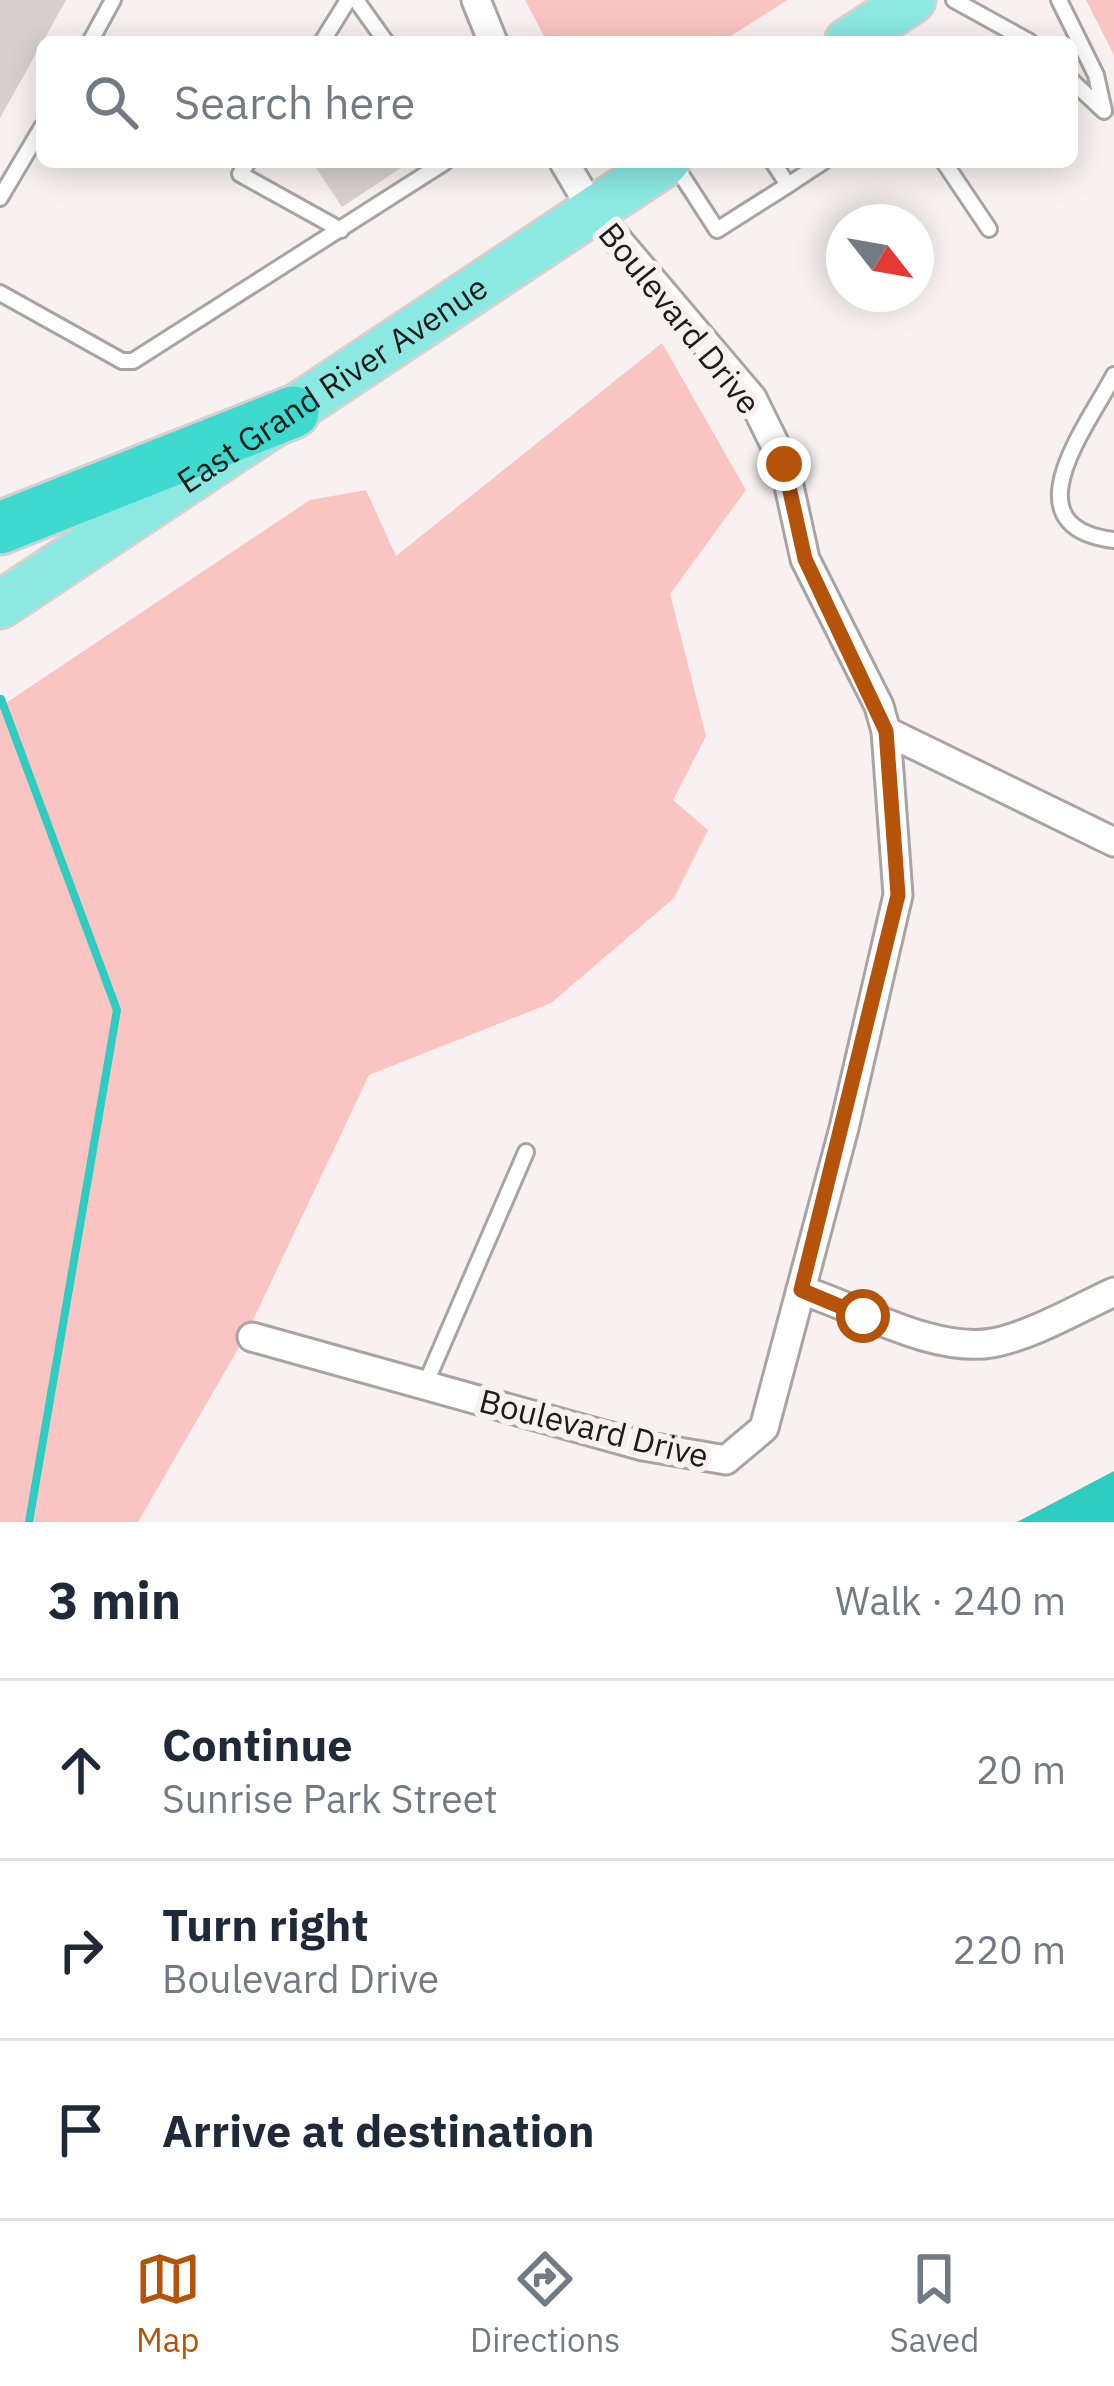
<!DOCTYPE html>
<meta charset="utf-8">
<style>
body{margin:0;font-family:"IBM Plex Sans",sans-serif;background:#f6f6f7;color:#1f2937}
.compass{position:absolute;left:826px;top:204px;width:108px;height:108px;border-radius:50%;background:#fff;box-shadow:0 6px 30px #0003;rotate:121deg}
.stop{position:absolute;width:36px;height:36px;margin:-27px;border:9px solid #b45309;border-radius:50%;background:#fff}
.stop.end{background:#b45309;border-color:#fff;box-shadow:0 3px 12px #0008}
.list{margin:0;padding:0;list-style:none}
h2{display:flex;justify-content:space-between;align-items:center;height:156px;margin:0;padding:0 48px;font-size:51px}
h2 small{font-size:39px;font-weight:400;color:#747a83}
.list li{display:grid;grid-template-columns:78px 1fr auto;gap:36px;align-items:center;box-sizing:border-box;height:180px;padding:0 48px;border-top:3px solid #e0e1e3}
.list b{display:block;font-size:45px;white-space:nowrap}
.list p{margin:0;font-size:39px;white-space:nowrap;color:#747a83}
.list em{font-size:39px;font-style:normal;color:#747a83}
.icon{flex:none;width:66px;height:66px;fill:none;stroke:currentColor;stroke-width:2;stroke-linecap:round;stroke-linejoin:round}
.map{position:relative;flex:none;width:1114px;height:1522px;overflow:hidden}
.search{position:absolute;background:#fff;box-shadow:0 6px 30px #0003;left:36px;right:36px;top:36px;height:132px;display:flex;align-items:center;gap:30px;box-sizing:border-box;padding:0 42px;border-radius:18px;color:#747a83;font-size:45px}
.sheet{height:696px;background:#fff}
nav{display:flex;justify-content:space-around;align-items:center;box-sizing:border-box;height:168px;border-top:3px solid #e0e1e3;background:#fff;font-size:33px;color:#747a83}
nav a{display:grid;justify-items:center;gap:6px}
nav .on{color:#b45309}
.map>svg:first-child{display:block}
.green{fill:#f9c4c2}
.water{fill:#2fccc2}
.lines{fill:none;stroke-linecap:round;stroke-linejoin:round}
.stream{stroke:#2fccc2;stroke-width:8}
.building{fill:#d8d0d0}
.service-casing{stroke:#aaa3a3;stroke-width:20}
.minor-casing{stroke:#aaa3a3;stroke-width:33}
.primary-casing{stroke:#d2d1d1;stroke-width:51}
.motorway-casing{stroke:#d2d1d1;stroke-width:57}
.service{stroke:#fff;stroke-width:14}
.minor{stroke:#fff;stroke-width:27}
.primary{stroke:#8be9e2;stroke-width:45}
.motorway{stroke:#3edacf;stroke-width:51}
.route{stroke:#b45309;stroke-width:15}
.labels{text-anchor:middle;stroke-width:12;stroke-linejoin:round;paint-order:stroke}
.street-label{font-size:33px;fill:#1c1a1a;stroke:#f9f1f1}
</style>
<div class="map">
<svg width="1114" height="1522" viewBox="0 0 1114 1522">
<rect width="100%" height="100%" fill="#f9f1f1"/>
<g class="green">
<polygon points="525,0 787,0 722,42 547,42"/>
<polygon points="1086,0 1114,0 1114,55"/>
<polygon points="662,343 746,490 670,594 706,736 673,800 708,830 674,898 551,1003 369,1075 245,1337 138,1522 0,1522 0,707 310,500 366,490 396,556"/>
</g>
<polygon class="water" points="1114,1471 1114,1522 1017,1522"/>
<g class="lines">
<polyline class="stream" points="1,699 117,1010 29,1522"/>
</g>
<g class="building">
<polygon points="0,0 66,0 0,118"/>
<polygon points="312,162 410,162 342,207"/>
</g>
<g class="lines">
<g class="service-casing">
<g id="service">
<polyline points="356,0 386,42"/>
<polyline points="954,0 1030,42"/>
<polyline points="1059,0 1096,75 1104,111 1072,81"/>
<polyline points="90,42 113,0"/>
<polyline points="322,42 348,0"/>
<polyline points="248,162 240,174 341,230"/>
<polyline points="673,162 717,230 788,185 773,162"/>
<polyline points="944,162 989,229"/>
<polyline points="788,185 823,162"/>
<polyline points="0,198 42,127"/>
<polyline points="0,293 122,361 133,361 445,162"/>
<path d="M 1114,375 C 1087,427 1007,527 1114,540"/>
<polyline points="425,1385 526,1152"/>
</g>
</g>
<g class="minor-casing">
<g id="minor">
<polyline points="476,0 493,42"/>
<polyline points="886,731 1114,842"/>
<path d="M 801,1290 C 856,1307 932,1353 992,1343 C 1031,1336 1077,1309 1114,1292"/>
<polyline points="252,1337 643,1446 726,1460 764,1428 844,1128 898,895 886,731 879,706 805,559 784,463 752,398 593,211 564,162"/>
</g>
</g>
<g class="primary-casing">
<g id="primary">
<polyline points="848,42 912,0"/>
<path id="s1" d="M 0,605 L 666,162"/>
</g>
</g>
<g class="motorway-casing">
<polyline id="motorway" points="0,528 293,412"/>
</g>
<use href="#service" class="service"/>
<use href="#minor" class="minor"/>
<use href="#primary" class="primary"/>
<use href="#motorway" class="motorway"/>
</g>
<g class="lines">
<polyline class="route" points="784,464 805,559 886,731 898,895 801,1290 863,1316"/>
</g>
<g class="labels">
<g class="street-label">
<text transform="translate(680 318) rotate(51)" y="12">Boulevard Drive</text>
<text dy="12" stroke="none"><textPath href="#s1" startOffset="399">East Grand River Avenue</textPath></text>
<text transform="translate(594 1428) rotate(14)" y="12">Boulevard Drive</text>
</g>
</g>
</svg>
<svg class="compass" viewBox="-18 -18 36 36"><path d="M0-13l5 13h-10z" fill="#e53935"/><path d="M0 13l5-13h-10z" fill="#747a83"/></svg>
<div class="stop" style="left:863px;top:1316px"></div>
<div class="stop end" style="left:784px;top:464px"></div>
<div class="search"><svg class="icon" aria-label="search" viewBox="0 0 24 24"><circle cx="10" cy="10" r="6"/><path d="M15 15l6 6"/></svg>Search here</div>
</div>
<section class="sheet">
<h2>3 min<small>Walk · 240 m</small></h2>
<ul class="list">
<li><svg class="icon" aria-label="ahead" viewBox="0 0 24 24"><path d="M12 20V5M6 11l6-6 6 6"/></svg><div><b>Continue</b><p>Sunrise Park Street</p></div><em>20 m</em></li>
<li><svg class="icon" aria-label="right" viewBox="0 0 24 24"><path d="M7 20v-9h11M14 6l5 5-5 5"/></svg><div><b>Turn right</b><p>Boulevard Drive</p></div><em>220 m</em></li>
<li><svg class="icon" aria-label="arrive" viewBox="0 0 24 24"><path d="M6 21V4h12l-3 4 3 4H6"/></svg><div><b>Arrive at destination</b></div></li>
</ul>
</section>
<nav>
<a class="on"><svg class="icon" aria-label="map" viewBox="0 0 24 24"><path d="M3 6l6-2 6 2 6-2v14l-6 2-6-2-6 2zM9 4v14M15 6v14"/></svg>Map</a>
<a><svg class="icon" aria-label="directions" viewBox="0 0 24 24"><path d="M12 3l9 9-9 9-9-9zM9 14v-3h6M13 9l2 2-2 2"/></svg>Directions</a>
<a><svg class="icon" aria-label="saved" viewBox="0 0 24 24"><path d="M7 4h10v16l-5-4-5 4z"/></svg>Saved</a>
</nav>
